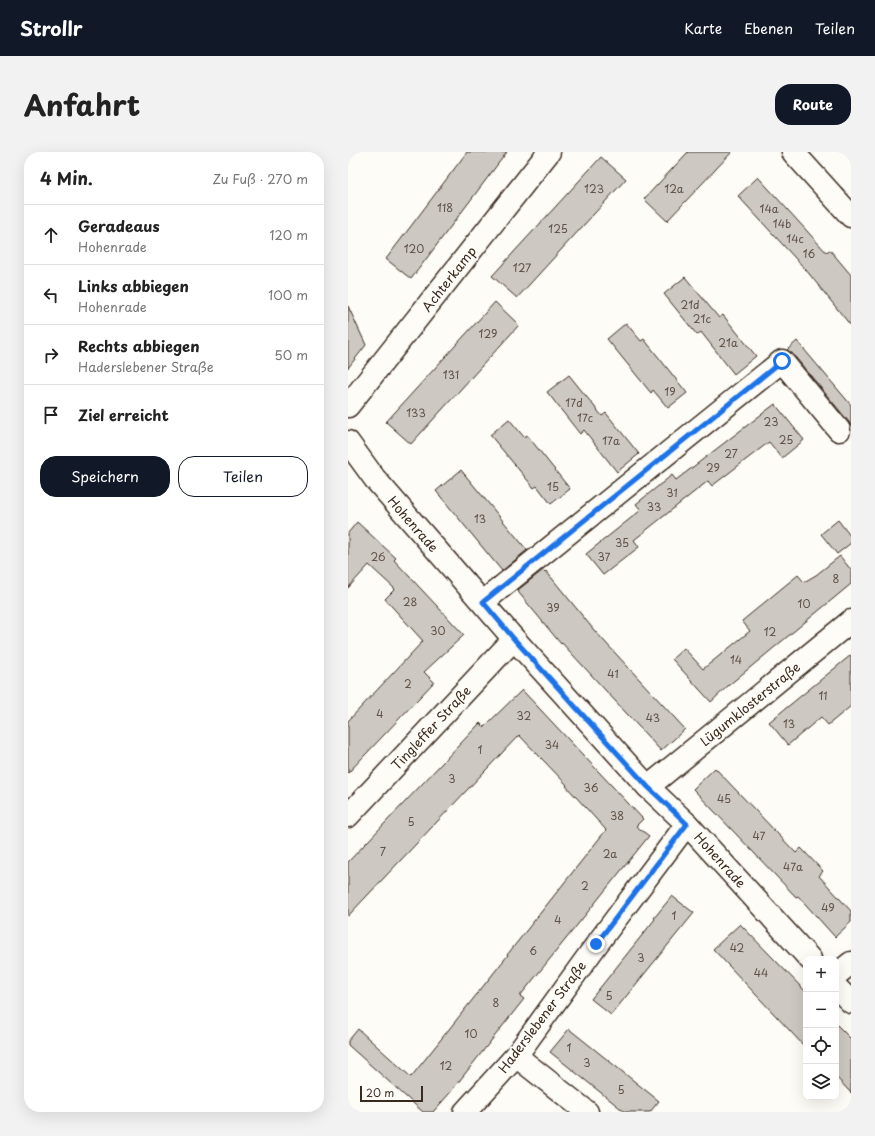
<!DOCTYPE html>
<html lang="de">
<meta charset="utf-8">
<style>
body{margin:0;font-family:"Playpen Sans",sans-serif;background:#f2f2f2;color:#222}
.controls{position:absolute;right:12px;bottom:12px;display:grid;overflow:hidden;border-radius:8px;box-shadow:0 4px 16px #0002}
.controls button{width:36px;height:36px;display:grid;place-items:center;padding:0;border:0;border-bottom:1px solid #e0e0e0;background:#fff;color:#222;font:20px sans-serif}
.scale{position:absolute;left:12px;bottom:10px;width:63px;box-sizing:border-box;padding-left:4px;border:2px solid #3b2a1e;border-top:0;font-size:11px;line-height:14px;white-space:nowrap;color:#3b2a1e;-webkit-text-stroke:3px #fdfcf7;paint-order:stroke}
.stop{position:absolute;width:12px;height:12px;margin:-9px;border:3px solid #1a73e8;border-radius:50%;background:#fff}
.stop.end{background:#1a73e8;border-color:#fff;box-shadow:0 1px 4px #0008}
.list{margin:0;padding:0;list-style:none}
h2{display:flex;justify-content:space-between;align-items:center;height:52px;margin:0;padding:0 16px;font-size:17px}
h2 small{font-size:13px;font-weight:400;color:#767676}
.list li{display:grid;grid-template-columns:26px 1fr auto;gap:12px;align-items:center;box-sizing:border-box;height:60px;padding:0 16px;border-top:1px solid #e0e0e0}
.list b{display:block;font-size:15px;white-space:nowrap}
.list p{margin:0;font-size:13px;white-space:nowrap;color:#767676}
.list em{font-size:13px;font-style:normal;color:#767676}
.actions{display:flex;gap:8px;padding:12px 16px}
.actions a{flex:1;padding:9px 0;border:1px solid #111827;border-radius:16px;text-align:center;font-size:14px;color:#111827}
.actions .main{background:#111827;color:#fff}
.icon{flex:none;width:22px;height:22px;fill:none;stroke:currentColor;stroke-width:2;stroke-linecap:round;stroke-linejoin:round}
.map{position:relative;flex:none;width:503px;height:960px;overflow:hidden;border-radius:16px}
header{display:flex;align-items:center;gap:24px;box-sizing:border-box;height:56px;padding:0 20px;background:#111827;color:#fff}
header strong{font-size:19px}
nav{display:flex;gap:22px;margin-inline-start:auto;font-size:14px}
.intro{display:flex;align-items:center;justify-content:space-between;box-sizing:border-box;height:96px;padding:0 24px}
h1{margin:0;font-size:28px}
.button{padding:10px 18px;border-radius:16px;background:#111827;color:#fff;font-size:14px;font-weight:700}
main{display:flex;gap:24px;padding:0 24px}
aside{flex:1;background:#fff;border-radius:16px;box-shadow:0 4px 16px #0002}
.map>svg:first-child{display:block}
.building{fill:#cdc8c2;stroke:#3b2a1e}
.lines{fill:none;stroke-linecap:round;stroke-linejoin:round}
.street-casing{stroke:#3b2a1e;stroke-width:25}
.street{stroke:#fdfcf7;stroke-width:22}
.route{stroke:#1a73e8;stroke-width:5}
.labels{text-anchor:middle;stroke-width:4;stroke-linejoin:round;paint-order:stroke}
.number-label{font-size:11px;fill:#605247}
.street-label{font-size:13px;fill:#3b2a1e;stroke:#fdfcf7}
</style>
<header>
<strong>Strollr</strong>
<nav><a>Karte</a><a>Ebenen</a><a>Teilen</a></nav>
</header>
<div class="intro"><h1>Anfahrt</h1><a class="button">Route</a></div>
<main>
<aside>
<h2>4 Min.<small>Zu Fuß · 270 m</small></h2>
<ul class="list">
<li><svg class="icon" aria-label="ahead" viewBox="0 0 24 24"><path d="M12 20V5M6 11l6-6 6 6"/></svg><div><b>Geradeaus</b><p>Hohenrade</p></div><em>120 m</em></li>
<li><svg class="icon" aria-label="left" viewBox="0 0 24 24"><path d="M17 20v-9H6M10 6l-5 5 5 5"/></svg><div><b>Links abbiegen</b><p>Hohenrade</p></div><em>100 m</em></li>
<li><svg class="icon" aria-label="right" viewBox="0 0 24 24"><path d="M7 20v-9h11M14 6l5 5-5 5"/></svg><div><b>Rechts abbiegen</b><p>Haderslebener Straße</p></div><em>50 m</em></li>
<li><svg class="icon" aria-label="arrive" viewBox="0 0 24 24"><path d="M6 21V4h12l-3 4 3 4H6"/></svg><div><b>Ziel erreicht</b></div></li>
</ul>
<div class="actions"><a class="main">Speichern</a><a>Teilen</a></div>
</aside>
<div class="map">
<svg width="503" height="960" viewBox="0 0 503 960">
<rect width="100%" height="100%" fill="#fdfcf7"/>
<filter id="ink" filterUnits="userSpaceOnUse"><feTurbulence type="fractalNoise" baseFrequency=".025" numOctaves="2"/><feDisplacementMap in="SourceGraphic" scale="8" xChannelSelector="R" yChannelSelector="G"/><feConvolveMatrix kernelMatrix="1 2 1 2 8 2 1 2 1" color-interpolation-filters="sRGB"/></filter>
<g filter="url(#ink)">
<g class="building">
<polygon points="119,0 159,0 63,127 38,107"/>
<polygon points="340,0 384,0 319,69 296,47"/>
<polygon points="253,5 278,27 169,146 144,124"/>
<polygon points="410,25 478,100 482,98 503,123 503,174 458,118 390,44"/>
<polygon points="337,125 371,166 375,163 408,204 386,222 353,180 349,183 316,142"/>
<polygon points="147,150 171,173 63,292 38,270"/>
<polygon points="0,154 18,193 0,216"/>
<polygon points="278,171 293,189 296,187 339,241 320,256 305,238 303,241 259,187"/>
<polygon points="449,189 503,253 503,275 501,270 444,201 439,198"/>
<polygon points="221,223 254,264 258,261 291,302 269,320 236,278 232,282 199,240"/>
<polygon points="427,252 456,288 434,306 421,290 364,334 360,329 286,388 291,395 255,423 238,402 293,358 288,352 324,323 328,328"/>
<polygon points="161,267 176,285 179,283 222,337 203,352 189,334 186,336 142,283"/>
<polygon points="113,318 179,398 154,419 88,339"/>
<polygon points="490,368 503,385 503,391 489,402 473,382"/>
<polygon points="9,370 48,406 46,408 116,483 76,520 86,530 0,621 0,569 75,489 37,447 47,437 21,413 0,436 0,381"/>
<polygon points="492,404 503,418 503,432 381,533 363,550 324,507 336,496 355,517 402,479 394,469 434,436 450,423 456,430 468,423"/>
<polygon points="195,418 197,420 198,419 246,478 337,577 313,599 214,491 213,492 171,441 170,438"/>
<polygon points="503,503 503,554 480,573 473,565 440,593 421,570"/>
<polygon points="174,538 295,667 288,674 301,684 172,844 176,847 101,942 85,960 75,960 0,893 0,889 10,877 63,925 160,803 159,803 258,678 218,634 219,633 171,583 0,764 0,710 132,571 136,575"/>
<polygon points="367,616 448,701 453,696 475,719 471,724 503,759 503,770 487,785 450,744 448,745 345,637"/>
<polygon points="324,744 346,761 263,863 243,847 307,767 306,766"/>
<polygon points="392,772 458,840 458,896 365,797"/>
<polygon points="488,872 503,887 503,941 488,925"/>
<polygon points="221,877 311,949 302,960 277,960 202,900"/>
</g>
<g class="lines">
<g class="street-casing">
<g id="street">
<polyline points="445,0 503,64"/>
<polyline points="0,254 201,0"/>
<polyline points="0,290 27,327 166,487 300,635 339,672 462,807"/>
<polyline points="135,450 434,209 491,278"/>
<polyline points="300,635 503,469"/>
<polyline points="0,664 166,487"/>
<polyline points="488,823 503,811"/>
<polyline points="488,835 503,850"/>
<polyline points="168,904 239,960"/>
<polyline points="117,960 168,904 249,792 339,672"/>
</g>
</g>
<use href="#street" class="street"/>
</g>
</g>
<g class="lines" filter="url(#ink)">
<polyline class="route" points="248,792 339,672 300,635 166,487 135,450 434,209"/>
</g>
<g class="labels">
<g class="number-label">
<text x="246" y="41">123</text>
<text x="326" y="41">12a</text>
<text x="97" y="60">118</text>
<text x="421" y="61">14a</text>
<text x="434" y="76">14b</text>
<text x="210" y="81">125</text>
<text x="447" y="91">14c</text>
<text x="66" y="101">120</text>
<text x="461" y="106">16</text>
<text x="174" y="120">127</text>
<text x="342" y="157">21d</text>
<text x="354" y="171">21c</text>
<text x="140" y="186">129</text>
<text x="380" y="195">21a</text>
<text x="103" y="227">131</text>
<text x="322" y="244">19</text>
<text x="226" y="255">17d</text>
<text x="68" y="265">133</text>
<text x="237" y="270">17c</text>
<text x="423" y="274">23</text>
<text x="438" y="292">25</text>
<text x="263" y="293">17a</text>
<text x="383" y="306">27</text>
<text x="365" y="320">29</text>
<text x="205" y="339">15</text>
<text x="324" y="345">31</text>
<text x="306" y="359">33</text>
<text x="132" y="371">13</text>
<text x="274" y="395">35</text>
<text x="30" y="409">26</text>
<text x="256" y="409">37</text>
<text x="488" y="431">8</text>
<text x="62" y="454">28</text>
<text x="456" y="456">10</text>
<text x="205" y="460">39</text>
<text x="90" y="483">30</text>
<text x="422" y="484">12</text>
<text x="388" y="512">14</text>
<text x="265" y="526">41</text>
<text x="60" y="536">2</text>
<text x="475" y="548">11</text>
<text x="32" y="566">4</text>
<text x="176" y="568">32</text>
<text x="305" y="570">43</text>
<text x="441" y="576">13</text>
<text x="204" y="597">34</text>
<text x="132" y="602">1</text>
<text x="104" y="631">3</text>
<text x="243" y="640">36</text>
<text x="376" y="651">45</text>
<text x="269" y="668">38</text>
<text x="63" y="674">5</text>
<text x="411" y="688">47</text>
<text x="35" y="704">7</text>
<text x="262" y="706">2a</text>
<text x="445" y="719">47a</text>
<text x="237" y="738">2</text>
<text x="480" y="760">49</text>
<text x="326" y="768">1</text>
<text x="210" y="772">4</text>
<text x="389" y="800">42</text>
<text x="185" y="803">6</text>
<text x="293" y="810">3</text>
<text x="413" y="825">44</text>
<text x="261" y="848">5</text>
<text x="148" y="855">8</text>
<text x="123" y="886">10</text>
<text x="221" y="900">1</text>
<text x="239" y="915">3</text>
<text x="98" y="918">12</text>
<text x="273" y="942">5</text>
</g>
<g class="street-label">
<text transform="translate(101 127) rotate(-52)" y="5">Achterkamp</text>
<text transform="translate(65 372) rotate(49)" y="5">Hohenrade</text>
<text transform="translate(402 552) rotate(-39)" y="5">Lügumklosterstraße</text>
<text transform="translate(83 576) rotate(-47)" y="5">Tingleffer Straße</text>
<text transform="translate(372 708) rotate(48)" y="5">Hohenrade</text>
<text transform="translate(194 865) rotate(-53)" y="5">Haderslebener Straße</text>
</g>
</g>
</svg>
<div class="controls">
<button>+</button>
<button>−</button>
<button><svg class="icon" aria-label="locate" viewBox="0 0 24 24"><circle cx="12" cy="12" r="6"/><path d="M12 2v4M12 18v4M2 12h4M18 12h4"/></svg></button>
<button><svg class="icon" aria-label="layers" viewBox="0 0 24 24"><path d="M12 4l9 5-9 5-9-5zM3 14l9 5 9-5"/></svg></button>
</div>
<div class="scale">20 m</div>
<div class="stop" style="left:434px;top:209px"></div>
<div class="stop end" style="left:248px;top:792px"></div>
</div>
</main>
